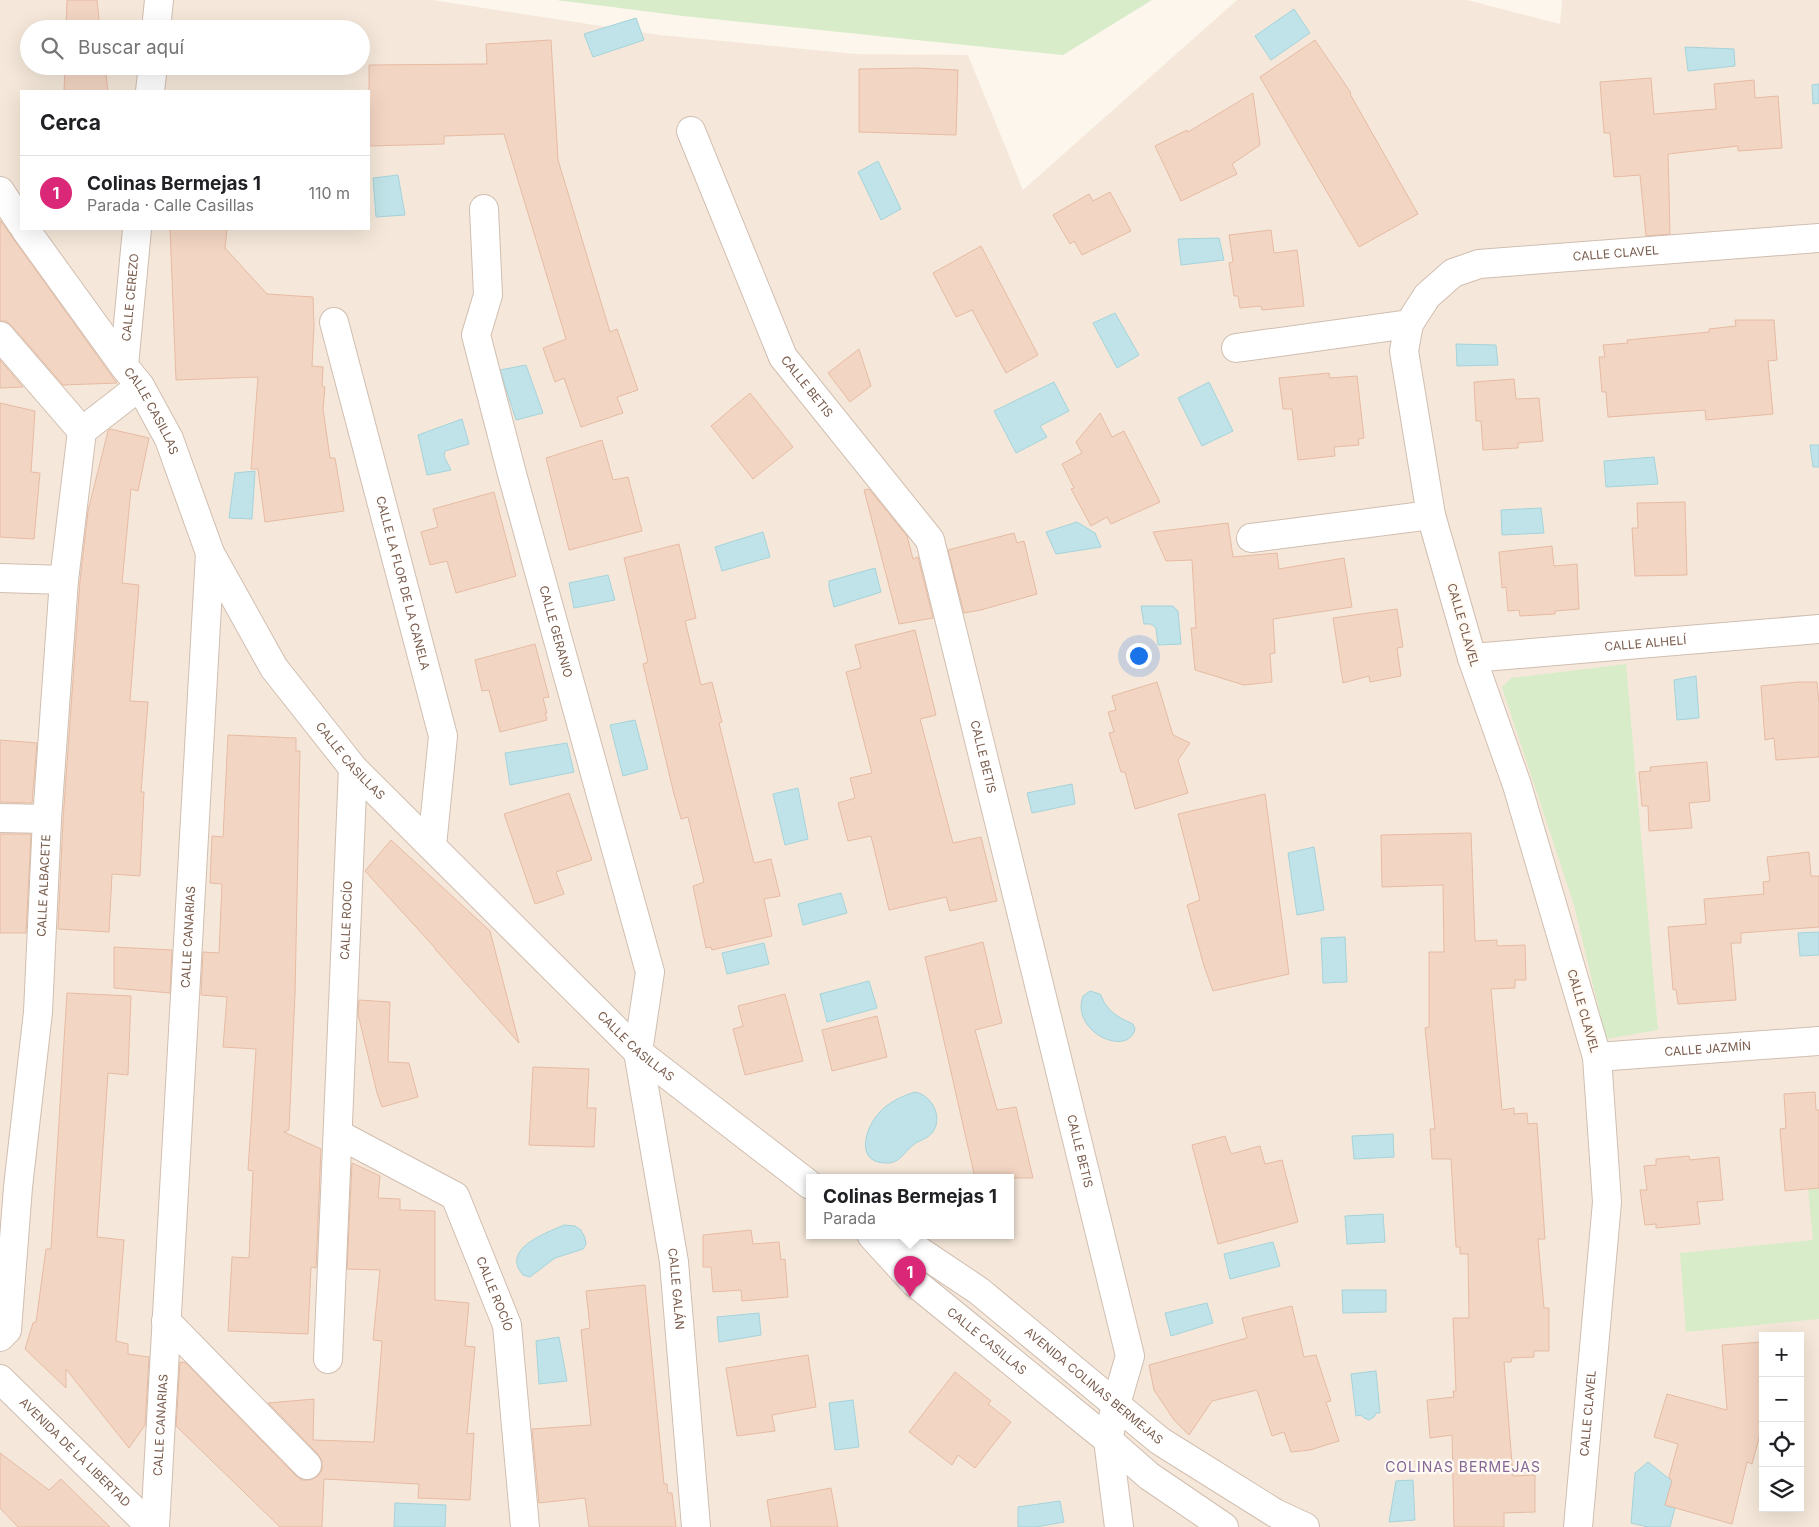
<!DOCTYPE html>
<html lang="es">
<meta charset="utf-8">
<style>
body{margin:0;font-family:Inter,sans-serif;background:#f2f2f2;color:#202124}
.controls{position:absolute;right:15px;bottom:15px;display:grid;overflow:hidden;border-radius:0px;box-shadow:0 5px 20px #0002}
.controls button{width:45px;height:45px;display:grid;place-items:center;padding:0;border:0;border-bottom:1px solid #e0e0e0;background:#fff;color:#202124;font:25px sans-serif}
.you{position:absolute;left:1138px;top:655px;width:18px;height:18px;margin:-12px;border:4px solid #fff;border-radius:50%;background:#1a73e8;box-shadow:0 0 0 8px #1a73e833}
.badge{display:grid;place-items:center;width:32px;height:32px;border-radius:50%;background:#db2777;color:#fff;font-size:16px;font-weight:700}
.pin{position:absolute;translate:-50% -41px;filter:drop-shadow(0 1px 2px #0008)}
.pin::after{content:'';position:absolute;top:26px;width:18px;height:15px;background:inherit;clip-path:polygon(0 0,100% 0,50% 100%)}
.popup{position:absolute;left:806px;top:1174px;width:208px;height:65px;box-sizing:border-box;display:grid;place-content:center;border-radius:0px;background:#fff;filter:drop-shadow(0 1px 4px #0005);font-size:16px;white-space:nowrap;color:#757577}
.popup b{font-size:19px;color:#202124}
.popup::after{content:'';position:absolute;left:50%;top:100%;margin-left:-10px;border:10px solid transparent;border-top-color:#fff}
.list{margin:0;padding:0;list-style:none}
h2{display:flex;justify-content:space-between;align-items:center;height:65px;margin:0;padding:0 20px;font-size:21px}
h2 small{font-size:16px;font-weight:400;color:#757577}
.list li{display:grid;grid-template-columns:32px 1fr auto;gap:15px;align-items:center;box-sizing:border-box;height:75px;padding:0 20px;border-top:1px solid #e0e0e0}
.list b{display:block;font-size:19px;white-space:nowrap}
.list p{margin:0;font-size:16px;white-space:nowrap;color:#757577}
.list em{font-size:16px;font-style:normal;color:#757577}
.icon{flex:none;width:28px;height:28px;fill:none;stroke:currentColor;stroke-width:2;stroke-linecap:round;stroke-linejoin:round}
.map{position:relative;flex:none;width:1819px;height:1527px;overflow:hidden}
.search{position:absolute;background:#fff;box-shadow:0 5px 20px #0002;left:20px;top:20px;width:350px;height:55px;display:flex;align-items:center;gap:12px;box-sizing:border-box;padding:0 18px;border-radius:28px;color:#757577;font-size:19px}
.panel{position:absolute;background:#fff;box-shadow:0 5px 20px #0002;left:20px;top:90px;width:350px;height:140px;border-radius:0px}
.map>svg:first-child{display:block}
.residential{fill:#f5e8da;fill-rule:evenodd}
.green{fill:#d8ecc9}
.water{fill:#bfe3e8;stroke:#a5d3da}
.building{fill:#f3d5c3;stroke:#e6bba3}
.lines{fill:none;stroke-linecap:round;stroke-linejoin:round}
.pedestrian-casing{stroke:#d1beb0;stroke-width:30}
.minor-casing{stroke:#d1beb0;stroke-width:30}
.tertiary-casing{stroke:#d1beb0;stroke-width:30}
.pedestrian{stroke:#fff;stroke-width:28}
.minor{stroke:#fff;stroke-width:28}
.tertiary{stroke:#fff;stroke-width:28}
.labels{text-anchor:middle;stroke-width:4.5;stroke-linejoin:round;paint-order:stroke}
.street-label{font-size:12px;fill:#7a5c4d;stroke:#fffaf3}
.neighbourhood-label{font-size:14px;letter-spacing:1px;fill:#846695;stroke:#fffaf3}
</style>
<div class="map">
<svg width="1819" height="1527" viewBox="0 0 1819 1527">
<rect width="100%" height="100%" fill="#fdf6ec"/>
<path class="residential" d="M 0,0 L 432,0 L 660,35 L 856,54 L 968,55 L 1023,190 L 1237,0 L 1467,0 L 1560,24 L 1562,0 L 1819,0 L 1819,1527 L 0,1527 ZM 29,29 L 361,29 L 361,66 L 29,66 ZM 21,91 L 369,91 L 369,229 L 21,229 ZM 810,1178 L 1010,1178 L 1010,1236 L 810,1236 ZM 1763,1336 L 1800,1336 L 1800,1508 L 1763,1508 Z"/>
<g class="green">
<polygon points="556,0 1152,0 1063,55 683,16"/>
<polygon points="1626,664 1658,1030 1606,1039 1574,905 1502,687 1511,678"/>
<polygon points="1819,1188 1819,1319 1686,1332 1680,1253 1813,1240 1808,1189"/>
</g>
<g class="water">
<polygon points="1294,9 1310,33 1271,60 1255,36"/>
<polygon points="636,18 644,40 593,57 584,34"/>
<polygon points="1685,47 1734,49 1735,66 1688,71"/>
<polygon points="1819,84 1819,103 1813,104 1812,85"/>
<polygon points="878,161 901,209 881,220 858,172"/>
<polygon points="398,175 405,215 376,217 373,178"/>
<polygon points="1219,238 1224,260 1181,265 1178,239"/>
<polygon points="1115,313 1139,355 1117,368 1093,323"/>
<polygon points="1456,344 1496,345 1498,365 1457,366"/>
<polygon points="526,365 543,413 516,420 500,370"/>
<polygon points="1054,382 1069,411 1040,426 1047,437 1016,453 994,411"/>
<polygon points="1209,382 1233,431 1202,446 1178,398"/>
<polygon points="462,419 469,444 445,451 444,456 451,470 427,475 418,435"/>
<polygon points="1810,445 1819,445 1819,467 1813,467"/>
<polygon points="1654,457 1658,484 1606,487 1604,461"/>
<polygon points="255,471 252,519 229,518 235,473"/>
<polygon points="1541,508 1544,533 1502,535 1501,510"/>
<polygon points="1077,522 1095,533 1101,547 1056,554 1046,532"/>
<polygon points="763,532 770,557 722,571 715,547"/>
<polygon points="875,568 881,592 834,607 829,587 829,581"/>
<polygon points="608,575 615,600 574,608 569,583"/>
<polygon points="1141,606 1173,606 1178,611 1181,644 1158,645 1156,628 1151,624 1144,624"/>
<polygon points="1696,676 1699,718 1677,720 1674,680"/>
<polygon points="635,720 648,769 623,776 610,725"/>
<polygon points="567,743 574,772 510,785 505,753"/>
<polygon points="1072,784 1075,804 1032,813 1027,793"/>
<polygon points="798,788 808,839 785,845 773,794"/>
<polygon points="1314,847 1324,910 1297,915 1288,853"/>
<polygon points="841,893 847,913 803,925 798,904"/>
<polygon points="1819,932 1819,955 1800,956 1798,933"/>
<polygon points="1345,937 1347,982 1323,983 1321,938"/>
<polygon points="764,943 769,964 727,974 722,953"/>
<polygon points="869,981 877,1008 827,1022 820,994"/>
<path d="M 1090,991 L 1100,994 C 1103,998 1103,1002 1106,1005 C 1113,1015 1122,1019 1133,1024 L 1135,1029 C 1128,1058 1070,1032 1083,996 Z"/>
<path d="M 915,1092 C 932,1095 944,1118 932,1133 C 926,1140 919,1140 913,1145 C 903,1153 900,1164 885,1163 C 855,1162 865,1128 879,1113 C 887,1103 902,1096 915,1092 Z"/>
<polygon points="1393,1134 1394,1157 1354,1159 1352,1136"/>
<polygon points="1383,1214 1385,1242 1347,1244 1345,1216"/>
<path d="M 564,1225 L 575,1226 L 581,1230 L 585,1238 L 586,1244 L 583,1249 L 555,1258 L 530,1277 L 523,1275 C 500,1249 546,1233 564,1225 Z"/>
<polygon points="1273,1242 1280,1266 1230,1279 1224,1254"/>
<polygon points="1342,1290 1386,1290 1386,1312 1343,1313"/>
<polygon points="1207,1303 1213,1323 1171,1336 1165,1313"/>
<polygon points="759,1313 761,1335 719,1342 717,1317"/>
<polygon points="559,1337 567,1381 539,1384 536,1341"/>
<polygon points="1376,1371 1380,1413 1376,1413 1374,1417 1369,1420 1364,1418 1361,1415 1356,1416 1351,1374"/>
<polygon points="853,1400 859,1447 835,1450 829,1403"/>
<polygon points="1648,1462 1672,1481 1665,1505 1675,1508 1670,1527 1648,1527 1631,1523 1635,1473"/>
<polygon points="1413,1480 1415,1520 1389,1522 1396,1481"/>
<polygon points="1060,1501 1064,1522 1036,1527 1018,1527 1018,1507"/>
<polygon points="395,1503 446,1505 445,1527 394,1527"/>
</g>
<g class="building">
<polygon points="67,0 97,0 100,29 66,29"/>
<polygon points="551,40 558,160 610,332 617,329 638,390 617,397 623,413 581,427 564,378 555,382 543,348 566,339 504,134 444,136 444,144 369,146 369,65 487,64 486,44"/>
<polygon points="1315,40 1351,93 1350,94 1418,214 1359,247 1260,77"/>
<polygon points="65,66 105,66 108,91 64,91"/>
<polygon points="916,68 958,70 956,135 859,132 859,69"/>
<polygon points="1651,78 1654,114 1716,109 1714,84 1754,80 1755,98 1778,96 1782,148 1738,151 1738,146 1668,154 1670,234 1646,236 1640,175 1614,177 1610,133 1604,133 1600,82"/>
<polygon points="1253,93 1260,145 1232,164 1237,174 1181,201 1155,146 1187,130 1188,132"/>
<polygon points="1110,192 1131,231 1082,255 1074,241 1070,244 1053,215 1089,194 1093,201"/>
<polygon points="0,220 111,375 117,383 63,385 12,326 6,321 0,321"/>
<polygon points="170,229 227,229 225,248 267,294 313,297 314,326 312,366 323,367 322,386 325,387 323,409 330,458 335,458 344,511 265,522 258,469 251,469 258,377 176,380"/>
<polygon points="1271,230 1274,253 1297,250 1304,306 1262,310 1261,306 1240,308 1238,296 1234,296 1229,263 1233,262 1229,235"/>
<polygon points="981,246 1038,355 1006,373 972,310 956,317 933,273"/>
<polygon points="1735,320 1774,320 1777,360 1768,361 1773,414 1706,420 1705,410 1608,417 1606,392 1602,392 1599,357 1605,357 1603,345 1628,343 1627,340 1709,332 1709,329 1736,326"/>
<polygon points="859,349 871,386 850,402 828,373"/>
<polygon points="0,360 23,387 0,388"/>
<polygon points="1329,373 1330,378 1357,376 1364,438 1358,439 1359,445 1334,447 1335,456 1298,460 1292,409 1283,409 1279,378"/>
<polygon points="1514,379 1516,399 1539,398 1543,441 1518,443 1518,448 1483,450 1481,421 1476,421 1474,382"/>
<polygon points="750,393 793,447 753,479 711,426"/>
<polygon points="0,403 35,411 31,472 40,473 34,539 0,537"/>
<polygon points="1100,413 1112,437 1124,431 1160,502 1111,524 1107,517 1091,526 1071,489 1074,488 1062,464 1082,453 1076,442"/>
<polygon points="110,429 149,438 138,491 131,489 122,583 139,585 130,701 148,702 141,792 144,792 140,876 112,874 109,932 58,929 63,820 80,581 88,511 108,431"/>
<polygon points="602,440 613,480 628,477 642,531 569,550 546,458"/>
<polygon points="869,489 907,536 913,559 918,557 933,618 899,624 864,490"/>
<polygon points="494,492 516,576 456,593 447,561 430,565 421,532 438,527 433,509"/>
<polygon points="1685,502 1687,575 1635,576 1632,528 1638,528 1637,503"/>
<polygon points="1228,523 1233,557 1277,553 1279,569 1344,558 1352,607 1273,619 1275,653 1270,654 1272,682 1244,685 1195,670 1191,628 1196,628 1192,560 1166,561 1153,532"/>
<polygon points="1014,533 1017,543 1024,541 1037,594 981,610 964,613 948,550"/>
<polygon points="679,544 696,618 685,621 701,685 712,682 722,722 719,723 754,863 771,859 780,896 764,899 772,936 712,950 711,947 706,948 693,886 704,882 688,817 681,819 673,790 643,664 648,662 624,558"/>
<polygon points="1552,546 1554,566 1577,564 1579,609 1555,611 1555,614 1520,616 1519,610 1508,611 1506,587 1502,588 1499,552"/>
<polygon points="1397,609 1403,647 1397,648 1401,676 1370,682 1369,676 1343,683 1333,618"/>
<polygon points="915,630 936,715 920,719 953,843 981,837 997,901 950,911 946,897 889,910 871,836 848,841 838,803 855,798 850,778 872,773 846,672 861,668 855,645"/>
<polygon points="535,644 549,697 543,698 547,713 545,713 547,720 500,732 489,690 482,691 475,660"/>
<polygon points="1157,682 1173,735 1190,743 1178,760 1188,793 1135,809 1125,772 1121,772 1109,733 1114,732 1108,712 1116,710 1112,696"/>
<polygon points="1798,682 1817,682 1819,703 1819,757 1776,760 1774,738 1765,740 1761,686"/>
<polygon points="228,735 296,738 296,751 300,751 295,994 289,1130 284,1132 321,1149 316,1268 311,1267 308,1334 228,1331 232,1257 249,1258 253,1171 248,1170 256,1049 223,1047 227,997 201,995 203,952 219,953 222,884 210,883 212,836 223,837"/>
<polygon points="0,740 37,743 32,803 0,802"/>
<polygon points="1707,762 1710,801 1689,803 1692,828 1649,831 1648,806 1642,806 1639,772 1651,771 1650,767"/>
<polygon points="569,793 592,860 556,872 564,894 535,904 504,814"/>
<polygon points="1265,794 1289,974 1213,991 1204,966 1187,905 1200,900 1178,814"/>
<polygon points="1471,833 1475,941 1497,940 1497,946 1525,945 1526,980 1515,980 1515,988 1491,989 1502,1110 1514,1108 1514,1114 1527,1113 1528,1124 1537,1123 1545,1239 1538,1239 1544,1308 1549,1308 1549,1351 1534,1351 1534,1357 1512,1358 1511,1362 1504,1362 1513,1476 1535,1475 1535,1512 1504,1513 1504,1527 1454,1527 1452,1435 1430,1438 1427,1400 1454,1397 1453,1391 1456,1391 1453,1318 1469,1318 1468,1254 1460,1254 1460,1247 1456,1247 1451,1159 1432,1159 1430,1129 1435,1129 1425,1028 1429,1027 1429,952 1444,952 1443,885 1382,887 1381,835"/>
<polygon points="0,834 31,834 26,933 0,933"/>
<polygon points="391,840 490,931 519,1043 435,949 436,949 365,871"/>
<polygon points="1809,852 1811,876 1819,876 1819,927 1741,933 1741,943 1731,943 1736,1000 1678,1004 1676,989 1673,990 1668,927 1706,924 1704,899 1764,894 1763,882 1770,881 1767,857"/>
<polygon points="983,942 1002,1023 975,1030 997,1110 1016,1107 1033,1178 975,1178 925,957"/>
<polygon points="114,947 172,950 170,993 114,988"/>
<polygon points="67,993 131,996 128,1075 108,1073 97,1237 124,1240 116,1341 128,1344 128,1354 149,1357 145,1425 129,1448 66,1369 66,1388 25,1349 33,1323 36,1322 46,1249 51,1249"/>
<polygon points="785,994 803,1061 745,1075 733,1029 743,1026 738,1006"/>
<polygon points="359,1000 390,1002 388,1062 409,1063 418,1097 382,1107 377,1093 358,1014"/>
<polygon points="877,1016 887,1057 832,1071 822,1030"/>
<polygon points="533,1067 589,1069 587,1108 596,1108 594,1147 529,1145"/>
<polygon points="1815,1092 1816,1110 1819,1110 1819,1188 1785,1191 1780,1129 1786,1128 1784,1094"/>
<polygon points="1225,1136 1231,1154 1260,1146 1265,1164 1282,1160 1298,1222 1218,1244 1192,1145"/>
<polygon points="1689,1156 1690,1160 1719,1157 1723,1200 1697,1202 1700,1224 1656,1228 1656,1224 1645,1225 1640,1190 1647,1190 1644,1166 1656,1165 1656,1159"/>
<polygon points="352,1163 380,1176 378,1198 400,1199 400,1210 435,1211 435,1300 469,1303 465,1346 475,1347 467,1434 474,1433 470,1500 418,1498 419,1484 324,1479 322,1527 280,1527 176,1426 180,1362 186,1363 296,1476 302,1480 310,1480 318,1476 322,1470 322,1461 318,1454 268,1403 314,1399 313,1440 374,1442 382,1341 373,1340 380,1270 347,1269"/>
<polygon points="751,1230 753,1244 779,1242 781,1260 785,1259 788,1297 742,1301 741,1290 713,1292 711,1267 703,1267 703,1235"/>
<polygon points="645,1285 664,1484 667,1484 668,1493 672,1493 676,1527 589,1527 585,1498 539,1503 532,1429 591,1425 581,1330 590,1328 586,1291"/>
<polygon points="1292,1306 1304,1357 1316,1355 1331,1401 1326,1402 1339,1441 1310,1450 1291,1452 1284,1432 1272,1436 1257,1390 1212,1401 1189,1435 1174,1420 1154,1390 1149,1365 1247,1338 1242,1318"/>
<polygon points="1763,1342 1763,1423 1752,1464 1747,1462 1732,1524 1665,1505 1672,1481 1669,1477 1678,1444 1654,1437 1667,1394 1727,1410 1722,1345"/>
<polygon points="808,1355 816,1407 772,1415 775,1431 737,1436 726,1368"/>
<polygon points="955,1372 991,1401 988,1404 1011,1422 975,1468 958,1455 952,1465 909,1432"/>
<polygon points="0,1453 49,1490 61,1479 110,1527 18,1527 0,1508"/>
<polygon points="831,1488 838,1527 771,1527 767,1500"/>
</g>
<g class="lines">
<g class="pedestrian-casing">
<polyline id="pedestrian" points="0,818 47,819"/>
</g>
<g class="minor-casing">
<g id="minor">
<polyline points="156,29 159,0"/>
<polyline points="150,91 153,66"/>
<path id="s1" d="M 691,131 L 783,357 L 930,540 L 1130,1356 L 1116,1404 L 1108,1440 L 1119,1527"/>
<path id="s2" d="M 484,209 L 488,295 L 476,335 L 512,474 L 650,972 L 638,1052 L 674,1262 L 696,1527"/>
<path id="s3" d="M 334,322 L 443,736 L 432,846"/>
<polyline points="0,336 82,431"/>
<polyline points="1236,348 1409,324"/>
<path id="s4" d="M 124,366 L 137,229"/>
<polyline points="1251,538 1431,515"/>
<polyline points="0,578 64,580"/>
<path id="s5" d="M 1472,658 L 1819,629"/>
<path id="s6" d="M 1597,1057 L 1819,1041"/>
<path id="s7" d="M 338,1134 L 455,1196 L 507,1325 L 525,1527"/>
<polyline points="166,1321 307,1465"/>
<path id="s8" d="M 0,1337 L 7,1330 L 18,1187 L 38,1012 L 47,819 L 64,580 L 82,431 L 140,386"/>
<path id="s9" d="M 328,1359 L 353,768"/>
<path id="s10" d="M 155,1527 L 210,553"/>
<path id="s11" d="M 1578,1527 L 1607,1202 L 1597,1057 L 1517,785 L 1472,658 L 1431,515 L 1404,351 L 1409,324 L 1427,296 L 1453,273 L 1479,264 L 1819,238"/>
</g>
</g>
<g class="tertiary-casing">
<g id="tertiary">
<polyline points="0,191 21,223"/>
<path id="s12" d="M 25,229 L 124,366 L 140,386 L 169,439 L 210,553 L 274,668 L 353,768 L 638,1052 L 810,1185"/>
<path id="s13" d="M 872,1236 L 914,1282 L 1108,1440 L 1149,1476 L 1224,1527"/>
<path id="s14" d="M 889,1236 L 906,1242 L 979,1291 L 1160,1441 L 1275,1513 L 1305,1527"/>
<path id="s15" d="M 0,1379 L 151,1527"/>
</g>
</g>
<use href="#pedestrian" class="pedestrian"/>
<use href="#minor" class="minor"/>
<use href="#tertiary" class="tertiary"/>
</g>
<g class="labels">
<g class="street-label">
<text dy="4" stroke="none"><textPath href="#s11" startOffset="1465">CALLE CLAVEL</textPath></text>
<text dy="4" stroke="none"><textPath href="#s4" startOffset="69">CALLE CEREZO</textPath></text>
<text dy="4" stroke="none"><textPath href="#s1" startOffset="282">CALLE BETIS</textPath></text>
<text dy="4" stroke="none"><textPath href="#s12" startOffset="222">CALLE CASILLAS</textPath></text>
<text dy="4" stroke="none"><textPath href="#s3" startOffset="270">CALLE LA FLOR DE LA CANELA</textPath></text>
<text transform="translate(1463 625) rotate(74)" y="4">CALLE CLAVEL</text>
<text dy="4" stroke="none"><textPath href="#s2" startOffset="435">CALLE GERANIO</textPath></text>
<text dy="4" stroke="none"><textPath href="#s5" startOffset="174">CALLE ALHELÍ</textPath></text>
<text dy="4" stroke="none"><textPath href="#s1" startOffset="702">CALLE BETIS</textPath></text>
<text dy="4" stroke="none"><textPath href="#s12" startOffset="628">CALLE CASILLAS</textPath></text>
<text dy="4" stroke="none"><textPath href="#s8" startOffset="456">CALLE ALBACETE</textPath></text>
<text dy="4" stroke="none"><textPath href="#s9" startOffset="439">CALLE ROCÍO</textPath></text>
<text dy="4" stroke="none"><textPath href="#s10" startOffset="591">CALLE CANARIAS</textPath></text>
<text transform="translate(1583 1011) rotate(74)" y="4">CALLE CLAVEL</text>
<text dy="4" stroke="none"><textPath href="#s12" startOffset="1032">CALLE CASILLAS</textPath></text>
<text dy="4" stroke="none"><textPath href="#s6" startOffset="111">CALLE JAZMÍN</textPath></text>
<text dy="4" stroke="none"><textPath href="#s1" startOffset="1108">CALLE BETIS</textPath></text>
<text dy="4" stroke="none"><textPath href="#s2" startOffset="1109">CALLE GALÁN</textPath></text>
<text dy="4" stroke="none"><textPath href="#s7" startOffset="238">CALLE ROCÍO</textPath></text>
<text dy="4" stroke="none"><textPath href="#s13" startOffset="156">CALLE CASILLAS</textPath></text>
<text dy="4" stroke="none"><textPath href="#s14" startOffset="255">AVENIDA COLINAS BERMEJAS</textPath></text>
<text dy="4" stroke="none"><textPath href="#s11" startOffset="114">CALLE CLAVEL</textPath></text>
<text dy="4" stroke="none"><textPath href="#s10" startOffset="102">CALLE CANARIAS</textPath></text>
<text dy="4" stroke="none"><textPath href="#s15" startOffset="105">AVENIDA DE LA LIBERTAD</textPath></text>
</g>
<g class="neighbourhood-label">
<text x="1463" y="1472">COLINAS BERMEJAS</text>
</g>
</g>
</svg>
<div class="controls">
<button>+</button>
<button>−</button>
<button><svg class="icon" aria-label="locate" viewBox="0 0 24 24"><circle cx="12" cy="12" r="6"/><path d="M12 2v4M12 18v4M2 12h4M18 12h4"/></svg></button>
<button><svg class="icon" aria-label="layers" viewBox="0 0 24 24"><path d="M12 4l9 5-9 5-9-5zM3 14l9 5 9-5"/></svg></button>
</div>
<div class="you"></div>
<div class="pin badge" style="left:910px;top:1297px">1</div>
<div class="popup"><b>Colinas Bermejas 1</b>Parada</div>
<div class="search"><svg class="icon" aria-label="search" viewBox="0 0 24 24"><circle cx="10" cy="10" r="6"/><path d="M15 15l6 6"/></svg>Buscar aquí</div>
<section class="panel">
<h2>Cerca<small></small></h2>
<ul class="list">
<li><span class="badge">1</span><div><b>Colinas Bermejas 1</b><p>Parada · Calle Casillas</p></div><em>110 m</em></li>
</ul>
</section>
</div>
